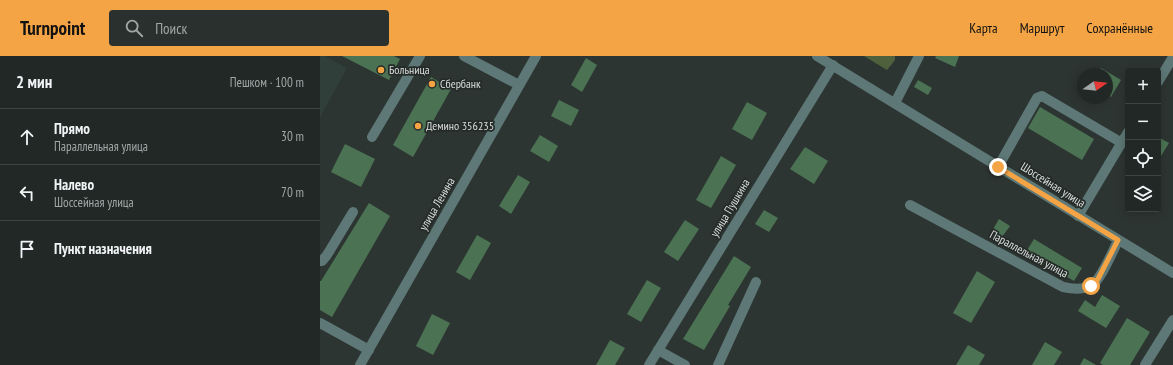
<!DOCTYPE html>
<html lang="ru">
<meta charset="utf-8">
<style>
body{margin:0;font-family:"PT Sans Narrow",sans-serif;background:#2a302e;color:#f1f3f6}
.controls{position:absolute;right:12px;top:12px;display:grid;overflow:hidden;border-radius:4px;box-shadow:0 2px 10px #0003}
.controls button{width:36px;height:36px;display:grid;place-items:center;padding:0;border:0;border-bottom:1px solid #3f4443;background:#222826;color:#f1f3f6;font:20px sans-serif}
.compass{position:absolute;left:757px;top:12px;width:36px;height:36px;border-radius:50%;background:#222826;box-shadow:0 2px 10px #0003;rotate:76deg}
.stop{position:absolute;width:12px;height:12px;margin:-9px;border:3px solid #f4a444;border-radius:50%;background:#fff}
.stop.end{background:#f4a444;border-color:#fff;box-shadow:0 1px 4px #0008}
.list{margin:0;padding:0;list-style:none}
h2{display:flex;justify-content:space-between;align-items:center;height:52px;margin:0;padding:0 16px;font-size:17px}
h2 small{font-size:13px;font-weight:400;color:#a2a6a7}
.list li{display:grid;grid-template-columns:26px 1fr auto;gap:12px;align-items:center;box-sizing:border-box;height:56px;padding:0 16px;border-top:1px solid #3f4443}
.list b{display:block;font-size:15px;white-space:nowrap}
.list p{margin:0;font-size:13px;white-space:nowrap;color:#a2a6a7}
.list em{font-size:13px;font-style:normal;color:#a2a6a7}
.icon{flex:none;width:22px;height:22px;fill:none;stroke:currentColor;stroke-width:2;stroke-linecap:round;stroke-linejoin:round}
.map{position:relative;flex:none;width:853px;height:309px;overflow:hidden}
header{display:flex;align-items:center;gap:24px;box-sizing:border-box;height:56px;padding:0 20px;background:#f4a444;color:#111}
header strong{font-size:19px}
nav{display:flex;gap:22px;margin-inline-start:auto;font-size:14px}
.search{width:280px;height:36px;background:#2a302e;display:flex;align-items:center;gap:10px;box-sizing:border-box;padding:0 14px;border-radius:4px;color:#a2a6a7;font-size:15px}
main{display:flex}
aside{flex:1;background:#222826}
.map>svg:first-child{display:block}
.built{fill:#303f39}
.green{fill:#4f603d}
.building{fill:#4b7353}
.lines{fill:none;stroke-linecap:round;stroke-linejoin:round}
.minor{stroke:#5d7876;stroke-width:10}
.route{stroke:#f4a444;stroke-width:5}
.poi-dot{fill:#f4a444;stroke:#242b28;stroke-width:1.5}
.labels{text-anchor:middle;stroke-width:3.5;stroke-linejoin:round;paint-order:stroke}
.poi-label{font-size:12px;fill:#d9dedc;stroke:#242b28;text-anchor:start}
.street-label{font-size:12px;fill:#d9dedc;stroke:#242b28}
</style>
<header>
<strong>Turnpoint</strong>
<div class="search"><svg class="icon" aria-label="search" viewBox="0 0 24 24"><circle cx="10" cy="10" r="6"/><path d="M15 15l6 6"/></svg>Поиск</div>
<nav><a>Карта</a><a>Маршрут</a><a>Сохранённые</a></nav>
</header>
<main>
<aside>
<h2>2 мин<small>Пешком · 100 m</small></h2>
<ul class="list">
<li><svg class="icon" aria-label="ahead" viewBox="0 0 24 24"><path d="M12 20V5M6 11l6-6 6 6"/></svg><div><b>Прямо</b><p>Параллельная улица</p></div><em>30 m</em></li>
<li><svg class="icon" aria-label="left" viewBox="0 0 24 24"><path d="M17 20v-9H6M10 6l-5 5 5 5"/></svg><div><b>Налево</b><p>Шоссейная улица</p></div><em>70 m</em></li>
<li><svg class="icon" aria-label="arrive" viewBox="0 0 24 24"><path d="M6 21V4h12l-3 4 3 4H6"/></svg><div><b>Пункт назначения</b></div></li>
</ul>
</aside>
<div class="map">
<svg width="853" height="309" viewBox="0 0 853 309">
<rect width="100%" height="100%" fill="#2d3532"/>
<polygon class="built" points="0,0 5,0 27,12 0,61"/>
<polygon class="green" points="544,0 575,0 575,4 567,14"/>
<g class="building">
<polygon points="22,0 74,0 80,3 69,24"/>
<polygon points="616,0 639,0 635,11 615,2"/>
<polygon points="266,2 277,9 262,36 251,29"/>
<polygon points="781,12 801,24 791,41 787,38 787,18 778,18"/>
<polygon points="111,21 131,33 93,101 73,89"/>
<polygon points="598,24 612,32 608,39 594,31"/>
<polygon points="239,44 259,54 251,70 231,60"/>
<polygon points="427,46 447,57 432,84 412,73"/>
<polygon points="720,51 774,83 762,104 708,72"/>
<polygon points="220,79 238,90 229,106 210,95"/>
<polygon points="838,81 849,87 838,105"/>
<polygon points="25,88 55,103 41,131 11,116"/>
<polygon points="485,91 508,105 494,128 470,113"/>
<polygon points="401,100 416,109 391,152 376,144"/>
<polygon points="198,119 210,126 191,158 179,150"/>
<polygon points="49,147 70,160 12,261 0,254 0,225 1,225"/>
<polygon points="444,154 458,162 449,176 435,168"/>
<polygon points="679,163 690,170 682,181 672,175"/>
<polygon points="365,164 379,173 358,205 344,196"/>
<polygon points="157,179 171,187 150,224 136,216"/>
<polygon points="714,183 762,212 754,225 706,196"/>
<polygon points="414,200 431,211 408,249 410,250 384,294 363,283"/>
<polygon points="657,215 675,226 651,267 633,257"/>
<polygon points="327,224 341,232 321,266 307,258"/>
<polygon points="782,239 800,250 786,272 758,255 765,244 775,251"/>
<polygon points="112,258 130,267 113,299 96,290"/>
<polygon points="807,262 830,276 810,309 783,309 780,307"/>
<polygon points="290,284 305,292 295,309 276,309"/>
<polygon points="725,286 742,296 734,309 712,309"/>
<polygon points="648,289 665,299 659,309 636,309"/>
<polygon points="764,302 776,309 760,309"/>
</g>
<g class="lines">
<g class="minor">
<polyline points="144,0 199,29"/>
<polyline points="497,0 853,217"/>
<polyline points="838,26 853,1"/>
<polyline points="575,47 599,0"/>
<polyline points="52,81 100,0"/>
<polyline points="678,111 717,42 722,40 802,87"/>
<path d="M 590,149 L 743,231 C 752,233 762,234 771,230 C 781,224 792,196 798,185"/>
<polyline points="758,160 808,76"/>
<polyline points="0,205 2,205 7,199 33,156"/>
<polyline points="0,267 49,294"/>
<polyline points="338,294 365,309"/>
<polyline points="40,309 216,0"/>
<polyline points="329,309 513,9"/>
<polyline points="398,309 436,226"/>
<polyline points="825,309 853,264"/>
</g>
</g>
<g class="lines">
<polyline class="route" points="678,111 798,184 778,223 771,230"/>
</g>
<g class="poi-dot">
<circle cx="61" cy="14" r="4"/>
<circle cx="112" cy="28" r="4"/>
<circle cx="98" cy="70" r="4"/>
</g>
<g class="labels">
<g class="poi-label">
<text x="69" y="18">Больница</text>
<text x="120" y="32">Сбербанк</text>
<text x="106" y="74">Демино 356235</text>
</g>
<g class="street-label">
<text transform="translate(733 129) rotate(32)" y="4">Шоссейная улица</text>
<text transform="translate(117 148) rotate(-60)" y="4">улица Ленина</text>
<text transform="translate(410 152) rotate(-59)" y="4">улица Пушкина</text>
<text transform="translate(709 198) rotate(28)" y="4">Параллельная улица</text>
</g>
</g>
</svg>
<div class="controls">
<button>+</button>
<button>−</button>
<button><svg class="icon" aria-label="locate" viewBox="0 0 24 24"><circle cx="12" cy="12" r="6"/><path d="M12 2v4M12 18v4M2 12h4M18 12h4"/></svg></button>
<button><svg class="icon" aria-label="layers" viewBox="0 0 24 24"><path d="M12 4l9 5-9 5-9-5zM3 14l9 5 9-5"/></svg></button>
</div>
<svg class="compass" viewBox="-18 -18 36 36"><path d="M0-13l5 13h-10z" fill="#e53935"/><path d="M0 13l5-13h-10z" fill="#a2a6a7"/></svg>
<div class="stop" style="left:771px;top:230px"></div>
<div class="stop end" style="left:678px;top:111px"></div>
</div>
</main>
